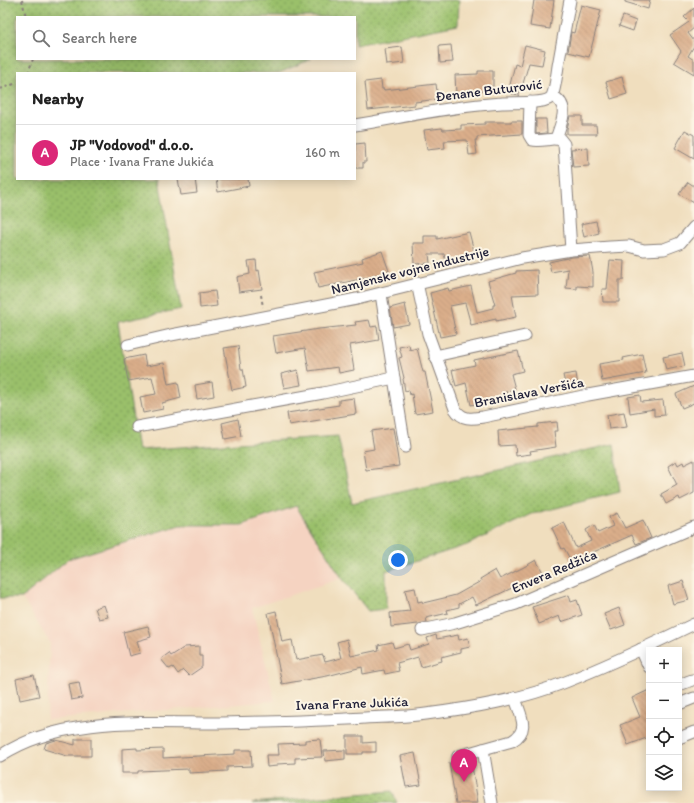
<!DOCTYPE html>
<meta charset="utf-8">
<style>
body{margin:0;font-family:Itim,sans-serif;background:#f6f6f6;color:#222}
.controls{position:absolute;right:12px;bottom:12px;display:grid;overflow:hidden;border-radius:0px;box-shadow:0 2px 10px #0003}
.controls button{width:36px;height:36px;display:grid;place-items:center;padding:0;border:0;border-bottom:1px solid #e0e0e0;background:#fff;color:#222;font:20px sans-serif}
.you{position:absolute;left:398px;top:560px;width:14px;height:14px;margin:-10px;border:3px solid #fff;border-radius:50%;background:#1a73e8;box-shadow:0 0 0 6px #1a73e833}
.badge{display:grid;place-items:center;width:26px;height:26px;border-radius:50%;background:#db2777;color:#fff;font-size:13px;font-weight:700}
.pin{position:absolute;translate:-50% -33px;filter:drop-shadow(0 1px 2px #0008)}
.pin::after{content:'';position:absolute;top:21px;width:14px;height:12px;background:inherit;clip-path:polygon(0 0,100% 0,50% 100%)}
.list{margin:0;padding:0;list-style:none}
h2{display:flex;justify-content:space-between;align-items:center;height:52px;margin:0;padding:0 16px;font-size:17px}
h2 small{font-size:13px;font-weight:400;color:#767676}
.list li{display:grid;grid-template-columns:26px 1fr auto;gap:12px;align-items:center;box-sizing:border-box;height:56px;padding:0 16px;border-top:1px solid #e0e0e0}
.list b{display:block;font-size:15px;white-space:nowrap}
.list p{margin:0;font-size:13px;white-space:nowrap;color:#767676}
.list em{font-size:13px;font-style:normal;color:#767676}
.icon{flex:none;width:22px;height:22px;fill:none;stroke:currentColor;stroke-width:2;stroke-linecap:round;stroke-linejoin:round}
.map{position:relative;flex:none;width:694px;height:803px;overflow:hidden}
.search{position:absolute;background:#fff;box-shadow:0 2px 10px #0003;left:16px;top:16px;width:340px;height:44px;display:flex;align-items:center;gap:10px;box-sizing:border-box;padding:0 14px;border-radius:0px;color:#767676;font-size:15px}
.panel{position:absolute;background:#fff;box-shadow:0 2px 10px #0003;left:16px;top:72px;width:340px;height:108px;border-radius:0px}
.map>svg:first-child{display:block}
.built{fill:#f5d3c1}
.grass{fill:url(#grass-dots);stroke:#5e7153}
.building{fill:url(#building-back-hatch)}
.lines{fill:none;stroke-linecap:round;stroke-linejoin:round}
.minor-casing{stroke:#89807c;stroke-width:13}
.path{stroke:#89807c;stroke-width:2;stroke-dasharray:3 3;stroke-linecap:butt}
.minor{stroke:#fff;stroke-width:11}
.labels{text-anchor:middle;stroke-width:4;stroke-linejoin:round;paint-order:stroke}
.street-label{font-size:14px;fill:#22223b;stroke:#fcf5e5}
</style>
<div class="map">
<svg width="694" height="803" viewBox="0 0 694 803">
<defs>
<pattern id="grass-dots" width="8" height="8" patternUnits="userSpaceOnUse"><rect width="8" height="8" fill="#9ac06b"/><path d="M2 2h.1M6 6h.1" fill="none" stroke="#7d9c59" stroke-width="1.8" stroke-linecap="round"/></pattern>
<pattern id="building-back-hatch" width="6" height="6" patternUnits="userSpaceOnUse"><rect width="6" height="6" fill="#daae8a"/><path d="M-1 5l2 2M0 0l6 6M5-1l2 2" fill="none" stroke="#bb9578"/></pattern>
</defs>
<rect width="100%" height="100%" fill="#fcf5e5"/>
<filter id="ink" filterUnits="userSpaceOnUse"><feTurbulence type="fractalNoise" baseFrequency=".025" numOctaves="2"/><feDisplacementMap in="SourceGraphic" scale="8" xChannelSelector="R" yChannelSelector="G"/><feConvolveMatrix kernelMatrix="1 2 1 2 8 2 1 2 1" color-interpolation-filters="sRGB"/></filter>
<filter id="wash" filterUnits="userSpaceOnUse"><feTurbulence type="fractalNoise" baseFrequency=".012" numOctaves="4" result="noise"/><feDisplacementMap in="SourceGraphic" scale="16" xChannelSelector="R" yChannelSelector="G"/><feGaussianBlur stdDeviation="0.9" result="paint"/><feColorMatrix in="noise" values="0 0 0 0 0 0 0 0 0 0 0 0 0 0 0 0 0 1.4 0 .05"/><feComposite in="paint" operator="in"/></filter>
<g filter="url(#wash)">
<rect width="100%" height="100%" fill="#f0debe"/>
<polygon class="built" points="296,506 342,578 252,608 275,701 47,720 50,643 22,598 68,559 180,525 242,525"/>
<g class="grass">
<polygon points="0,0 459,0 458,25 355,45 355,17 17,17 17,59 311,59 279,73 17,73 17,179 159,179 181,309 118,322 138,450 338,436 352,503 614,444 620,492 532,514 467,545 386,571 386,609 368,611 342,578 296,506 242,525 180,525 68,559 22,598 0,598"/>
<polygon points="392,791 397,803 252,803"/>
</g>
<g id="blocks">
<g class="building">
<polygon points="534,0 554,0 550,29 530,26"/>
<polygon points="625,0 650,0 648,9 625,2"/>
<polygon points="581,5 601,10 589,57 568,52 571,32 574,33"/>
<polygon points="694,8 694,28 688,33 694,41 694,46 688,56 694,60 694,74 674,62 681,51 670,35 689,22 684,17"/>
<polygon points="623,16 636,21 633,31 619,26"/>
<polygon points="451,45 453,62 440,63 439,46"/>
<polygon points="525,45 545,50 542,65 529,63 522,87 520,87 519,95 508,93 515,64 520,66"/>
<polygon points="402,47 404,63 387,65 385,49"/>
<polygon points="478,71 493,71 493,87 491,87 491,91 469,91 469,93 456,94 455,75 478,74"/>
<polygon points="622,77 627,94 611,99 606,82"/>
<polygon points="381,80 382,89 384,89 384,90 436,84 438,99 415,102 415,105 368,110 365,82"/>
<polygon points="570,116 582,116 582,125 596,125 597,134 567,134 567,129"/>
<polygon points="536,119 546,119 547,133 536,134"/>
<polygon points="511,121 522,121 522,134 477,137 477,140 475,140 477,154 469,155 467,140 444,141 445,148 427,150 424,130 442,128 443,130 461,129 461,125 485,124 485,122 511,122"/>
<polygon points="685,130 694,135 694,159 675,148"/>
<polygon points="365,143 366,162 363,162 363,168 355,168 355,144"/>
<polygon points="588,148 589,166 573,167 571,149"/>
<polygon points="178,179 195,179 197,193 181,195"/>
<polygon points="216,179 248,179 249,186 218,192"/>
<polygon points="688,182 694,186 694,203 679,194"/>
<polygon points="596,221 599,233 584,237 581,224"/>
<polygon points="469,232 475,255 446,262 444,254 429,254 430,263 414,264 413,243 424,243 424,236 437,236 437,239"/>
<polygon points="382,251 389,271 371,277 318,288 314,272 363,262 362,258"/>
<polygon points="590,256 593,272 593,287 577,286 577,289 566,288 568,269 551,272 549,262 572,257"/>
<polygon points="256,260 257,271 259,270 262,289 239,292 237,277 250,274 248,261"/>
<polygon points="610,260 624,261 623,280 619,280 619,302 603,302 602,289 607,289"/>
<polygon points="537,270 538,294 512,295 516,317 496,321 496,319 471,325 465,303 450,306 456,334 440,337 430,293 448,288 449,291 471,286 477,312 493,308 493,305 495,305 488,281 516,273 516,271"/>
<polygon points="215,291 217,306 200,308 199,293"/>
<polygon points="405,304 409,324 393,327 390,308"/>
<polygon points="369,320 371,327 377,326 379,340 350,345 354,370 339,373 338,367 309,371 305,348 276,353 273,336 319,329 356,325 355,322"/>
<polygon points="409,345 410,350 417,348 423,372 425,372 433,411 415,414 412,394 410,395 409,390 405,391 403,379 404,378 399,358 402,357 399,347"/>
<polygon points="238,346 241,369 243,369 246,387 232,390 224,348"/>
<polygon points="518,351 523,371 511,374 515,389 506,391 508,398 497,401 496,399 471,405 466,383 456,386 452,370 475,365 474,360"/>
<polygon points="682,353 685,366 666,370 663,357"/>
<polygon points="642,354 646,373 602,381 599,364 624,360 623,358"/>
<polygon points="144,355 146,366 164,363 168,384 178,382 181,398 162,403 163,409 143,413 140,397 156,394 152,377 128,381 124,359"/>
<polygon points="298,370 301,385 284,388 281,374"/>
<polygon points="576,373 578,386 566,388 563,375"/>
<polygon points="212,382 214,396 197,399 195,385"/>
<polygon points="694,386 694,403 682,408 676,394"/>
<polygon points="640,395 641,402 663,400 665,415 654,416 654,409 630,413 628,397"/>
<polygon points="354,398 356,414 289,425 287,413 339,405 339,400"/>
<polygon points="624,412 627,427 609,429 607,415"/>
<polygon points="238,419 241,436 225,439 222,423"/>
<polygon points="557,422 558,431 554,431 556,447 530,451 531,454 516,456 515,445 499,446 498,431 538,427 538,424"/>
<polygon points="393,428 399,466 366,470 363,451 374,449 371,431"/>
<polygon points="694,460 694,493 680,500 679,497 666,504 661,494 677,485 668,466 676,461 678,465 683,462 684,465"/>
<polygon points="617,513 625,528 643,520 651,538 636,544 632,535 589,554 591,556 573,565 564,548 562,549 552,528 564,522 576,548 591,541 586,530 594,525 598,533 613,526 609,517"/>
<polygon points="536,560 544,574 532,581 531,579 476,605 472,597 459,604 459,607 447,610 448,613 426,618 427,622 418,624 391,627 390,613 410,611 405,590 415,588 418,602 422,601 423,603 444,598 456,595 481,581 480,579 495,570 500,579 524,567"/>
<polygon points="683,581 689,600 673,604 668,586"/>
<polygon points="569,595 571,602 577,600 582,615 561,622 559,616 539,624 532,607"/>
<polygon points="104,605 108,617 99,619 95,608"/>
<polygon points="619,608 625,625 611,630 604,614"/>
<polygon points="276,611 282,642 292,640 296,660 323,655 325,662 341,658 337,642 347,639 351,656 379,650 378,645 392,642 394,648 408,644 410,650 429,644 427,638 436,635 437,639 458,635 459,640 468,638 470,647 461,649 461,652 441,657 442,661 421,667 418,657 397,663 399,671 385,674 384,670 363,674 362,667 327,676 282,684 268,613"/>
<polygon points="148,626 151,637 137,641 140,653 129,656 123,632"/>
<polygon points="199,646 199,655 202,655 202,667 189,676 183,670 178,674 173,667 169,669 161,659 169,653 171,656 185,647"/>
<polygon points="34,675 39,696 20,700 16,679"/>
<polygon points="79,682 82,698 71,700 68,684"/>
<polygon points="649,690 649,737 628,745 620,725 640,717 632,698"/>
<polygon points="347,736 363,736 363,743 376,742 376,752 363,752 363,754 347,754"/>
<polygon points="75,739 91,739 91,756 67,756 44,749 46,743 56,740 75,745"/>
<polygon points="320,739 322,757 295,758 295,763 277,764 277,766 267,767 266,755 279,755 278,744 305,743 305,740"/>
<polygon points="137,748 137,750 163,749 163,758 235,754 235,750 251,750 252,766 227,767 227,771 189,773 189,769 138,771 138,773 122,773 122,749"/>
<polygon points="345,750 345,759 325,761 324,751"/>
<polygon points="415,753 421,785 406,787 400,756"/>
<polygon points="471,760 478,803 456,803 449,763 459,763"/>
</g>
</g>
</g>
<g filter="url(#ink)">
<use href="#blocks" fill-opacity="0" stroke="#89807c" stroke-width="1"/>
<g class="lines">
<g class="minor-casing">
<g id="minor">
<path d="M 553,96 C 571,106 561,122 556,139"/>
<path d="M 530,102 L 529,135 L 532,140 C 541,142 551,138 560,139 L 564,144 L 571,250"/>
<path d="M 355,125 C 404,117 453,106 502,103 C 513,102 547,105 552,96 C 555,90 557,73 558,66 C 562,44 566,22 570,0"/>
<path d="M 417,283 L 428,334 L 455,409 C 462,420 471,419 483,417 L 588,395 L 694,376"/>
<polyline points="128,345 171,335 357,299 522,258 571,250 610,247 629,246 644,250 664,249 680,243 694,227"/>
<polyline points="435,356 525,336"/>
<polyline points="394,378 405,447"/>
<polyline points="137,427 323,393 394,378 381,294"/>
<polyline points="422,630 455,623 516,604 694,527"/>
<polyline points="641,649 649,667"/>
<polyline points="679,685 692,680"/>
<polyline points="679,704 694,698"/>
<polyline points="679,738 694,732"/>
<polyline points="483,749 492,803"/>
<path d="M 0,756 C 62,715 150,723 221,723 C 269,722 317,721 365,718 C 385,717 406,717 426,714 C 472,708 519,700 563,683 C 607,666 651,645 694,624"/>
<path d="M 458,756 L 512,741 C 531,730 520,715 515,698"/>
</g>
</g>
<g class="path">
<polyline points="22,0 26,17"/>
<polyline points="28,73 33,59"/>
<polyline points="0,89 17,83"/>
<polyline points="261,295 263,307"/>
</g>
<use href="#minor" class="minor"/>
</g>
</g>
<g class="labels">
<g class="street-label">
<text transform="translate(489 90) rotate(-7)" y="5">Đenane Buturović</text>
<text transform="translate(410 270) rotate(-14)" y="5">Namjenske vojne industrije</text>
<text transform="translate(529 392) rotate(-11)" y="5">Branislava Veršića</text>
<text transform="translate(554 571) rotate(-23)" y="5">Envera Redžića</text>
<text transform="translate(352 703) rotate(-2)" y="5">Ivana Frane Jukića</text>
</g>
</g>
</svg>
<div class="controls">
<button>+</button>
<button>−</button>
<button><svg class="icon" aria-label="locate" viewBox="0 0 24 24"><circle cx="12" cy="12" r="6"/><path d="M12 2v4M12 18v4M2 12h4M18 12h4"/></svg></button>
<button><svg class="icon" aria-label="layers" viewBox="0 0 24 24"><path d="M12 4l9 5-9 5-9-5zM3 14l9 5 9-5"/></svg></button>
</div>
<div class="you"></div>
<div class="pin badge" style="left:464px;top:782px">A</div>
<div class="search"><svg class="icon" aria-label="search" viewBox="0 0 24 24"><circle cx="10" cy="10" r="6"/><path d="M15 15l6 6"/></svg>Search here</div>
<section class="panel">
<h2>Nearby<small></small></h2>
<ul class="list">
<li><span class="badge">A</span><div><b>JP &quot;Vodovod&quot; d.o.o.</b><p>Place · Ivana Frane Jukića</p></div><em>160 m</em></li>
</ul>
</section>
</div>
